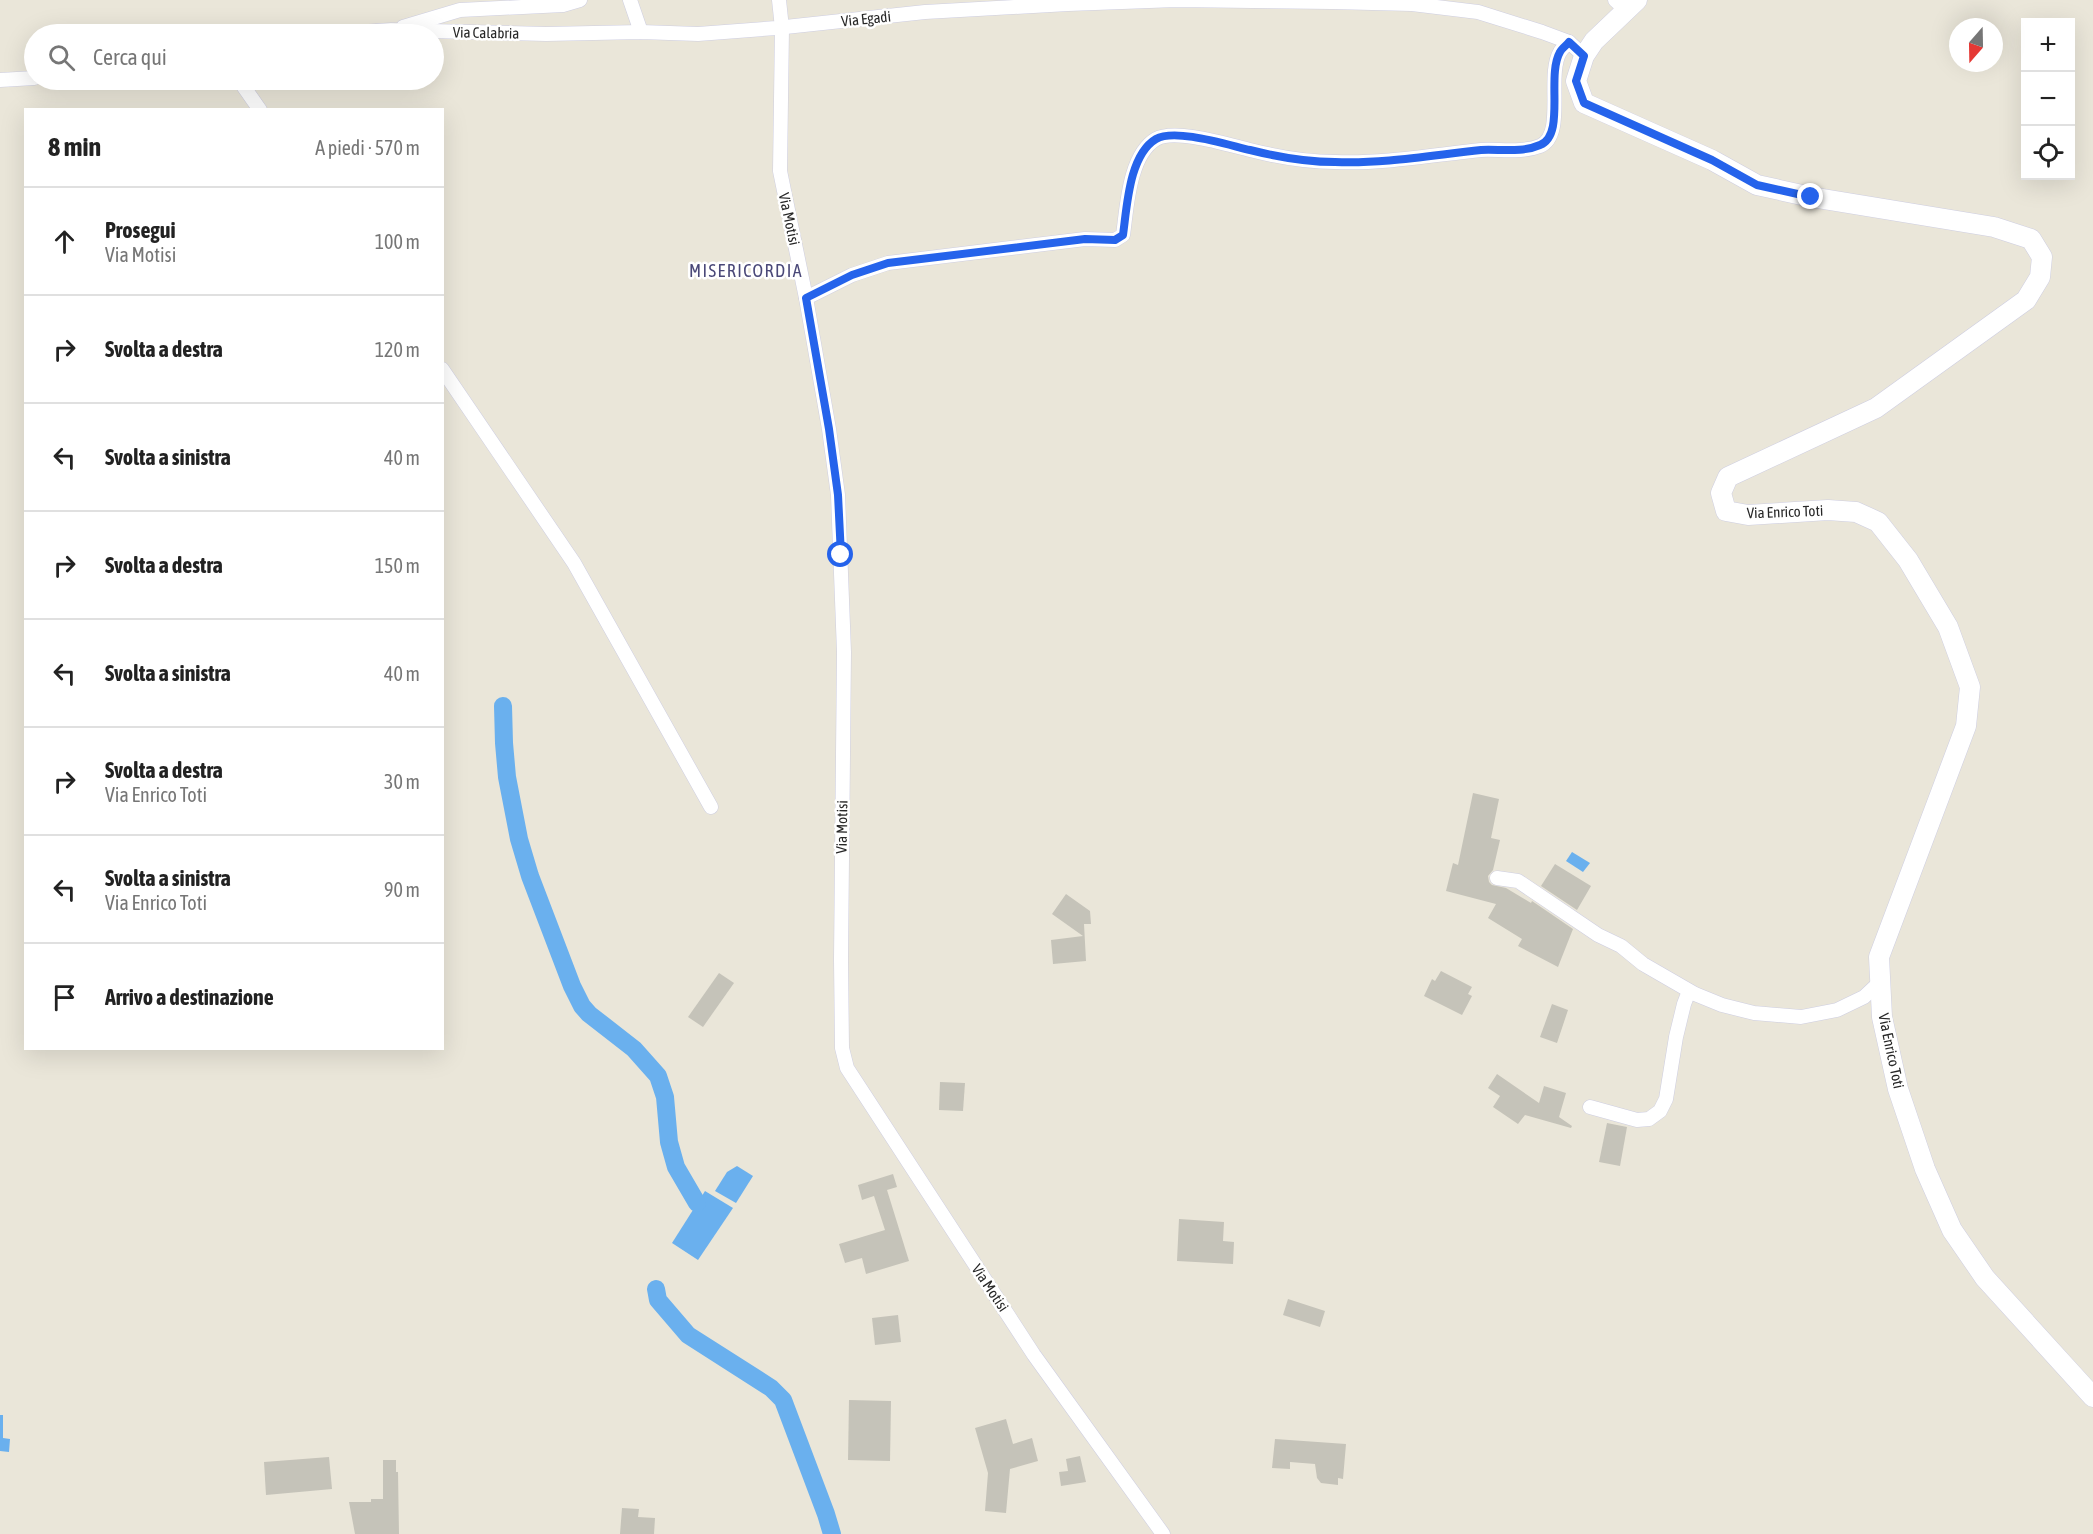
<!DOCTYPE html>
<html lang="it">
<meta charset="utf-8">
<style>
body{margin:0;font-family:"Asap Condensed",sans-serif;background:#f2f2f2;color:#222}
.controls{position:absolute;right:18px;top:18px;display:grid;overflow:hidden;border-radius:0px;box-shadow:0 6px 24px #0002}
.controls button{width:54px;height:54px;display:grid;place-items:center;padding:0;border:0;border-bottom:2px solid #e0e0e0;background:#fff;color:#222;font:30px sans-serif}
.compass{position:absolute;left:1949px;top:18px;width:54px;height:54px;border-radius:50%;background:#fff;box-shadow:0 6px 24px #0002;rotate:200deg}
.stop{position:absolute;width:18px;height:18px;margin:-14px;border:4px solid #2563eb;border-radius:50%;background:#fff}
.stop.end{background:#2563eb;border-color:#fff;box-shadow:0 2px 6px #0008}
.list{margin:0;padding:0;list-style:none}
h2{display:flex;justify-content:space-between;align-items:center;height:78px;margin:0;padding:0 24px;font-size:26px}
h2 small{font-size:20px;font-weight:400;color:#767676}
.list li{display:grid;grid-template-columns:39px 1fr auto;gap:18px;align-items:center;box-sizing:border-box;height:108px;padding:0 24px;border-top:2px solid #e0e0e0}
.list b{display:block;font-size:22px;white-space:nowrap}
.list p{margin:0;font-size:20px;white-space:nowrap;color:#767676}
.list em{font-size:20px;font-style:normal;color:#767676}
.icon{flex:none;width:33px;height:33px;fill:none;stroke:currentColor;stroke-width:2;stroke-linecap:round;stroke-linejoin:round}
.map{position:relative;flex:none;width:2093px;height:1534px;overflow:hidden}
.search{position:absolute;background:#fff;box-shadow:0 6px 24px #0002;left:24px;top:24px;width:420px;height:66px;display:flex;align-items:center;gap:15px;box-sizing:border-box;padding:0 21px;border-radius:33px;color:#767676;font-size:22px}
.panel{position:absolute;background:#fff;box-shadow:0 6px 24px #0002;left:24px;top:108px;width:420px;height:942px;border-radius:0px}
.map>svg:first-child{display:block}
.water{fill:#6ab0ee}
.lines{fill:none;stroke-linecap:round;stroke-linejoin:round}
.canal{stroke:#6ab0ee;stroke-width:18}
.building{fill:#c5c3b9}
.minor-casing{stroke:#cecee1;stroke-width:15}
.secondary-casing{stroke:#cecee1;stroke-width:21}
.minor{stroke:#fff;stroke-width:14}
.secondary{stroke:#fff;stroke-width:20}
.route{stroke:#2563eb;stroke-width:8}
.labels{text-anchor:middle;stroke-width:5;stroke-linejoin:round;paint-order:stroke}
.street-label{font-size:15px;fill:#272727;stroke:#fff}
.quarter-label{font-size:18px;letter-spacing:1.5px;fill:#4a4878;stroke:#fff}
</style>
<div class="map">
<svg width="2093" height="1534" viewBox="0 0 2093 1534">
<rect width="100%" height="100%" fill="#eae6d9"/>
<g class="water">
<polygon points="1572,852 1590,863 1583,872 1566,861"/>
<polygon points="737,1166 753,1176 736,1203 715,1191 727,1172"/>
<polygon points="705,1191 733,1208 698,1260 672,1243"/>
<polygon points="0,1415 3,1415 3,1438 10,1439 9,1452 0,1451"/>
</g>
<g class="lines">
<g class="canal">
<polyline points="503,706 504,743 507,777 519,839 530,876 572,986 582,1006 589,1014 634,1049 658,1076 665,1097 669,1142 676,1167 697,1203"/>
<polyline points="656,1289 658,1300 688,1335 771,1388 783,1400 826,1514 832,1534"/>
</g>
</g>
<g class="building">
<polygon points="1473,793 1499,799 1491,838 1500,840 1493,870 1488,876 1489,882 1492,885 1506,888 1531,903 1532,901 1573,929 1558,967 1518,946 1522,939 1488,918 1496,904 1446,891 1453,863 1458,865"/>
<polygon points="1555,864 1591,886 1577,910 1541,886"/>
<polygon points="1066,894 1090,911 1091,924 1084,924 1086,961 1053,964 1051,940 1083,936 1052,914"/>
<polygon points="1441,971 1472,987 1468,994 1472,996 1462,1015 1424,996 1432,979 1435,981"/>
<polygon points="719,973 734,983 703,1027 688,1017"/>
<polygon points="1552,1004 1568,1010 1557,1043 1540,1037"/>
<polygon points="1497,1074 1539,1103 1544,1086 1566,1093 1559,1117 1572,1126 1571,1128 1525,1115 1518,1124 1493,1107 1500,1096 1488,1088"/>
<polygon points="940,1082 965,1083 963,1111 939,1110"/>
<polygon points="1607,1123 1627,1127 1620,1166 1599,1162"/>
<polygon points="893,1174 897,1187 887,1190 909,1261 866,1274 862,1258 845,1263 839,1244 885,1230 874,1196 862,1200 858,1185"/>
<polygon points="1179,1219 1224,1222 1223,1241 1234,1242 1233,1264 1177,1261"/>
<polygon points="1288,1299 1325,1311 1320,1327 1283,1315"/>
<polygon points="898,1315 901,1342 875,1345 872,1318"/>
<polygon points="849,1400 891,1401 890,1461 848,1460"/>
<polygon points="1006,1419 1013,1444 1032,1438 1038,1461 1010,1469 1006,1513 985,1511 988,1473 975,1428"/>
<polygon points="1275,1439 1346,1444 1343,1479 1338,1478 1338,1485 1321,1483 1317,1478 1315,1464 1290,1462 1290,1469 1272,1468"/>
<polygon points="1080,1456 1086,1482 1061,1486 1059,1472 1068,1471 1066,1459"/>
<polygon points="329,1457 332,1489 266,1495 264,1462"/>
<polygon points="383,1460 396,1460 396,1472 398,1472 399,1534 355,1534 349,1502 371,1502 371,1499 383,1499"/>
<polygon points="622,1508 639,1509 638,1517 655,1518 654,1534 620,1534"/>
</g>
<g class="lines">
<g class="minor-casing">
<g id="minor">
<polyline points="630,0 641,32"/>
<polyline points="779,0 782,28 780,171 806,298 829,429 838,495 844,652 841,960 842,1048 847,1068 1034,1355 1163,1534"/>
<polyline points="1615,0 1626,10"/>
<polyline points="403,27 460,10 563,5 580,0"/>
<polyline points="332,34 391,30 546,34 641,32 698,34 776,28 925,12 1068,4 1176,0 1332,2 1412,4 1478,12 1542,32 1569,42 1584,56"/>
<polyline points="0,80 34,78"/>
<polyline points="239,80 260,110"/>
<path d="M 806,298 L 852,275 L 888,263 L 1085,239 L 1115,240 L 1123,235 C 1127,207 1129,155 1156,139 C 1175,128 1229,145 1250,150 C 1278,157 1306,162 1335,162 C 1383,164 1433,155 1481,150 C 1499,149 1522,153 1540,146 C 1566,135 1546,76 1560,52 C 1562,48 1567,45 1569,42"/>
<polyline points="442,369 574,563 711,807"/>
<polyline points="1497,878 1518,881 1598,935 1621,946 1643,964 1695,994 1722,1005 1754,1013 1801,1017 1837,1010 1864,997 1880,982"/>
<polyline points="1590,1107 1637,1120 1649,1119 1660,1111 1666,1099 1676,1037 1684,1004 1689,991"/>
</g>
</g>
<g class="secondary-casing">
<polyline id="secondary" points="1637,0 1594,41 1584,56 1576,81 1584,103 1712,160 1757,185 1811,197 1994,227 2031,239 2042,257 2040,277 2026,300 1876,408 1728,477 1721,493 1726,511 1748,515 1828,510 1856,512 1878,522 1908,560 1948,627 1970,687 1966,726 1879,957 1882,1017 1898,1089 1925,1169 1952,1230 1985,1278 2093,1397"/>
</g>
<use href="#minor" class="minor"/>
<use href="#secondary" class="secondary"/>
</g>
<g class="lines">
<path class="route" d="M 841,555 L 838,495 L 829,429 L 806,298 L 852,275 L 888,263 L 1085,239 L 1115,240 L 1123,235 C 1127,207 1129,155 1156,139 C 1175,128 1228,145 1250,150 C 1278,157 1306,162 1335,162 C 1384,164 1433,155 1481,150 C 1500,149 1522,153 1540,145 C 1566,135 1546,76 1560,52 C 1562,48 1567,45 1569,42 L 1584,56 L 1576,81 L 1584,103 L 1712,160 L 1757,185 L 1811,197"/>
</g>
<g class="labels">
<g class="street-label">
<text transform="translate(866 19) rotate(-6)" y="5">Via Egadi</text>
<text transform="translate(486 33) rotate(1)" y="5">Via Calabria</text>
<text transform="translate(789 219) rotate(78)" y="5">Via Motisi</text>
<text transform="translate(1785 512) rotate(-2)" y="5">Via Enrico Toti</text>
<text transform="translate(842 827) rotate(-89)" y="5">Via Motisi</text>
<text transform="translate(1891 1051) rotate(78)" y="5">Via Enrico Toti</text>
<text transform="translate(990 1288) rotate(56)" y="5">Via Motisi</text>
</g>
<g class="quarter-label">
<text x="746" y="277">MISERICORDIA</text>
</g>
</g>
</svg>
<div class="controls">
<button>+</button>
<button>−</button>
<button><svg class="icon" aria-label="locate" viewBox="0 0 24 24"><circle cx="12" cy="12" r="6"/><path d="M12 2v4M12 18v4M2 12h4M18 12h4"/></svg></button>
</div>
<svg class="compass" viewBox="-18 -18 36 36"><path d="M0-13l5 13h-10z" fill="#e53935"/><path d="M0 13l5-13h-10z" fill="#767676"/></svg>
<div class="stop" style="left:841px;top:555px"></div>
<div class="stop end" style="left:1811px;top:197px"></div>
<div class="search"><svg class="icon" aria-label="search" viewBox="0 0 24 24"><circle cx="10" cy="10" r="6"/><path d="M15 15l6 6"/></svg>Cerca qui</div>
<section class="panel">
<h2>8 min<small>A piedi · 570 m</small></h2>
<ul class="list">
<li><svg class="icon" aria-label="ahead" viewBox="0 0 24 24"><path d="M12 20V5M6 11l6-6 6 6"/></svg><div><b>Prosegui</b><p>Via Motisi</p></div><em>100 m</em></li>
<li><svg class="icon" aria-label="right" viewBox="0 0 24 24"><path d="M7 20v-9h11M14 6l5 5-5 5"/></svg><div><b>Svolta a destra</b></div><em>120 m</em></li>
<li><svg class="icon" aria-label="left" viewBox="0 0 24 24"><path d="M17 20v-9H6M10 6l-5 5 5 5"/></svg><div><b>Svolta a sinistra</b></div><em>40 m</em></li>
<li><svg class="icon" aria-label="right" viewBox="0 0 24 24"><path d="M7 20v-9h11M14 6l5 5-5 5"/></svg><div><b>Svolta a destra</b></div><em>150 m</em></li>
<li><svg class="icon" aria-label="left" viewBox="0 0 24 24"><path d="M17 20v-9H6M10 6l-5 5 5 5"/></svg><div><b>Svolta a sinistra</b></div><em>40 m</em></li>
<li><svg class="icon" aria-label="right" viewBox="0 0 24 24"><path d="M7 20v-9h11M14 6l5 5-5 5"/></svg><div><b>Svolta a destra</b><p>Via Enrico Toti</p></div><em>30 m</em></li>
<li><svg class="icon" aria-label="left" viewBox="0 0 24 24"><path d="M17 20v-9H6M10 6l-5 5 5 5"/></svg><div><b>Svolta a sinistra</b><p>Via Enrico Toti</p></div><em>90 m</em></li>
<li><svg class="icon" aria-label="arrive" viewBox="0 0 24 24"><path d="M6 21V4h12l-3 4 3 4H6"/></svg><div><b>Arrivo a destinazione</b></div></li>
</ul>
</section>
</div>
